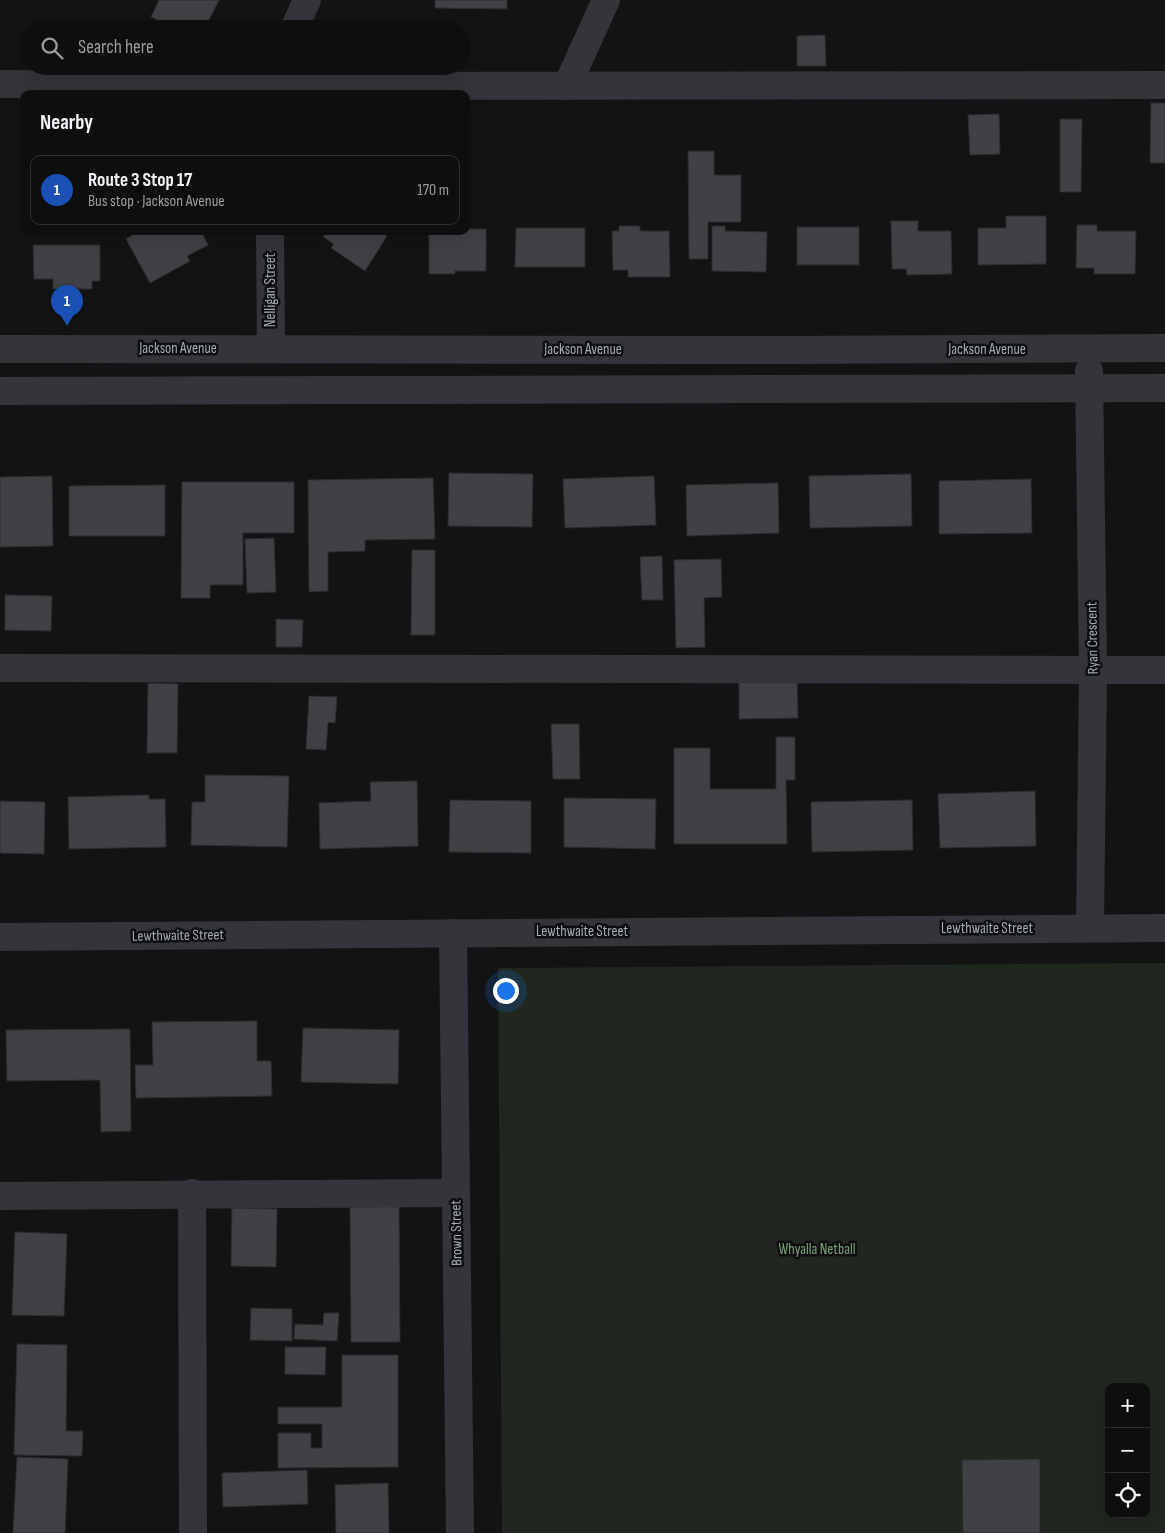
<!DOCTYPE html>
<meta charset="utf-8">
<style>
body{margin:0;font-family:"Sofia Sans Condensed",sans-serif;background:#171718;color:#f1f3f6}
.controls{position:absolute;right:15px;bottom:15px;display:grid;overflow:hidden;border-radius:10px;box-shadow:0 5px 20px #0002}
.controls button{width:45px;height:45px;display:grid;place-items:center;padding:0;border:0;border-bottom:1px solid #2e2e2f;background:#0e0e0f;color:#f1f3f6;font:25px sans-serif}
.you{position:absolute;left:505px;top:990px;width:18px;height:18px;margin:-12px;border:4px solid #fff;border-radius:50%;background:#1a73e8;box-shadow:0 0 0 8px #1a73e833}
.badge{display:grid;place-items:center;width:32px;height:32px;border-radius:50%;background:#fa9625;color:#fff;font-size:16px;font-weight:700}
.pin{position:absolute;translate:-50% -41px;filter:drop-shadow(0 1px 2px #0008)}
.pin::after{content:'';position:absolute;top:26px;width:18px;height:15px;background:inherit;clip-path:polygon(0 0,100% 0,50% 100%)}
.list{margin:0;padding:0;list-style:none}
h2{display:flex;justify-content:space-between;align-items:center;height:65px;margin:0;padding:0 20px;font-size:21px}
h2 small{font-size:16px;font-weight:400;color:#9b9c9e}
.list li{display:grid;grid-template-columns:32px 1fr auto;gap:15px;align-items:center;box-sizing:border-box;height:70px;margin:0 10px 10px;padding:0 10px;border:1px solid #2e2e2f;border-radius:10px}
.list b{display:block;font-size:19px;white-space:nowrap}
.list p{margin:0;font-size:16px;white-space:nowrap;color:#9b9c9e}
.list em{font-size:16px;font-style:normal;color:#9b9c9e}
.icon{flex:none;width:28px;height:28px;fill:none;stroke:currentColor;stroke-width:2;stroke-linecap:round;stroke-linejoin:round}
.map{position:relative;flex:none;width:1165px;height:1533px;overflow:hidden}
.search{position:absolute;background:#0e0e0f;box-shadow:0 5px 20px #0002;left:20px;top:20px;width:450px;height:55px;display:flex;align-items:center;gap:12px;box-sizing:border-box;padding:0 18px;border-radius:28px;color:#9b9c9e;font-size:19px}
.panel{position:absolute;background:#0e0e0f;box-shadow:0 5px 20px #0002;left:20px;top:90px;width:450px;height:145px;border-radius:10px}
.map>svg:first-child{display:block}
.green{fill:#1f271f;fill-rule:evenodd}
.building{fill:#3f4145;stroke:#2d2d31}
.lines{fill:none;stroke-linecap:round;stroke-linejoin:round}
.minor{stroke:#33353a;stroke-width:28}
.labels{text-anchor:middle;stroke-width:5;stroke-linejoin:round;paint-order:stroke}
.street-label{font-size:15px;fill:#a3abb6;stroke:#0e0e0f}
.park-label{font-size:15px;fill:#7ca279;stroke:#0e0e0f}
</style>
<div class="map">
<svg width="1165" height="1533" viewBox="0 0 1165 1533">
<rect width="100%" height="100%" fill="#131314"/>
<path class="green" d="M 1165,963 L 1165,1533 L 502,1533 L 498,968 ZM 1109,1387 L 1146,1387 L 1146,1514 L 1109,1514 Z"/>
<g class="building">
<polygon points="159,0 219,0 209,20 213,26 211,29 156,29 160,21 151,17"/>
<polygon points="435,0 507,0 507,9 435,8"/>
<polygon points="825,35 826,66 797,66 797,36"/>
<polygon points="1151,103 1165,103 1165,163 1150,163"/>
<polygon points="999,114 1000,154 970,155 968,115"/>
<polygon points="1060,119 1082,119 1081,192 1060,192"/>
<polygon points="688,151 714,151 714,175 741,175 741,222 708,222 708,259 689,259"/>
<polygon points="1006,216 1046,216 1046,264 978,265 978,228 1006,228"/>
<polygon points="891,221 918,221 918,231 951,231 952,274 907,275 906,269 892,269"/>
<polygon points="1077,225 1097,225 1097,231 1136,231 1135,274 1094,274 1094,268 1076,268"/>
<polygon points="619,226 640,226 640,231 669,231 670,277 628,277 628,270 613,270 612,231 619,231"/>
<polygon points="712,226 725,226 725,231 767,232 766,272 712,271"/>
<rect x="797" y="227" width="62" height="38"/>
<polygon points="516,228 585,228 585,267 515,267"/>
<polygon points="466,229 486,229 486,271 455,271 455,274 429,274 429,231 466,231"/>
<polygon points="140,231 201,231 208,245 187,256 190,261 150,283 126,239"/>
<polygon points="327,231 381,231 387,236 365,271 331,248 334,244 323,237"/>
<polygon points="33,245 100,245 100,281 92,281 92,289 53,289 53,279 34,279"/>
<polygon points="449,473 533,474 532,527 448,526"/>
<polygon points="911,474 912,526 810,528 809,476"/>
<polygon points="52,476 53,546 0,547 0,477"/>
<polygon points="654,476 656,525 565,528 563,479"/>
<polygon points="433,478 435,539 365,540 365,551 328,552 328,591 309,592 308,480"/>
<polygon points="1031,479 1032,533 939,534 939,481"/>
<polygon points="182,482 294,482 294,533 243,533 243,585 210,585 210,598 181,598"/>
<polygon points="778,483 779,533 687,536 686,485"/>
<polygon points="165,485 165,536 69,536 69,486"/>
<polygon points="274,538 276,592 247,593 245,539"/>
<polygon points="412,550 435,550 435,635 411,635"/>
<polygon points="662,556 663,600 642,600 640,557"/>
<polygon points="721,559 722,597 704,598 705,647 676,648 674,560"/>
<polygon points="5,595 52,596 51,631 5,630"/>
<polygon points="276,619 303,620 302,647 276,647"/>
<polygon points="797,681 798,718 739,719 739,682"/>
<polygon points="148,683 178,684 177,753 147,753"/>
<polygon points="309,696 337,697 335,723 328,722 326,750 306,749"/>
<polygon points="551,724 579,724 580,779 553,779"/>
<polygon points="776,737 795,737 795,780 786,780 787,844 674,844 674,748 710,748 710,789 776,789"/>
<polygon points="205,775 289,776 287,847 191,845 192,802 205,802"/>
<polygon points="417,781 418,846 320,849 319,803 371,801 370,782"/>
<polygon points="1035,791 1036,846 940,848 938,794"/>
<polygon points="149,795 149,799 165,799 166,847 69,849 68,797"/>
<polygon points="564,798 656,799 655,849 564,847"/>
<polygon points="450,800 531,801 531,853 449,852"/>
<polygon points="912,800 913,850 812,852 811,802"/>
<polygon points="0,801 45,802 44,854 0,853"/>
<polygon points="257,1021 257,1061 271,1061 272,1096 136,1098 135,1065 153,1065 152,1022"/>
<polygon points="303,1028 399,1030 398,1084 301,1082"/>
<polygon points="130,1029 131,1131 101,1132 100,1080 7,1081 6,1030"/>
<polygon points="350,1206 399,1206 400,1342 351,1342"/>
<polygon points="232,1208 277,1209 276,1267 231,1266"/>
<polygon points="15,1232 67,1234 64,1316 12,1315"/>
<polygon points="251,1308 292,1309 292,1341 250,1340"/>
<polygon points="324,1313 339,1313 337,1341 294,1339 295,1324 323,1325"/>
<polygon points="17,1344 67,1345 66,1431 83,1431 82,1456 14,1455"/>
<polygon points="285,1347 326,1347 325,1375 285,1374"/>
<polygon points="342,1355 398,1355 398,1467 278,1468 278,1433 311,1433 311,1448 322,1448 322,1424 278,1424 278,1407 342,1407"/>
<polygon points="17,1457 68,1459 65,1533 13,1533"/>
<polygon points="1040,1459 1040,1533 963,1533 962,1460"/>
<polygon points="307,1470 308,1504 223,1507 222,1473"/>
<polygon points="388,1483 389,1533 336,1533 335,1485"/>
</g>
<g class="lines">
<g class="minor">
<polyline points="294,29 307,0"/>
<polyline points="0,84 269,86 1165,85"/>
<polyline points="567,86 606,0"/>
<polyline points="270,231 271,348"/>
<polyline points="0,349 785,350 1165,348"/>
<polyline points="1089,371 1093,671 1090,927"/>
<polyline points="0,391 1165,388"/>
<polyline points="0,668 1165,670"/>
<polyline points="453,933 460,1533"/>
<polyline points="0,937 1165,928"/>
<polyline points="192,1193 193,1533"/>
<polyline points="0,1196 456,1193"/>
</g>
</g>
<g class="labels">
<g class="street-label">
<text transform="translate(270 290) rotate(-90)" y="5">Nelligan Street</text>
<text x="178" y="353">Jackson Avenue</text>
<text x="583" y="354">Jackson Avenue</text>
<text x="987" y="354">Jackson Avenue</text>
<text transform="translate(1092 638) rotate(-91)" y="5">Ryan Crescent</text>
<text x="987" y="933">Lewthwaite Street</text>
<text x="582" y="936">Lewthwaite Street</text>
<text transform="translate(178 935) rotate(-1)" y="5">Lewthwaite Street</text>
<text transform="translate(456 1233) rotate(-91)" y="5">Brown Street</text>
</g>
<g class="park-label">
<text x="817" y="1254">Whyalla Netball</text>
</g>
</g>
</svg>
<div class="controls">
<button>+</button>
<button>−</button>
<button><svg class="icon" aria-label="locate" viewBox="0 0 24 24"><circle cx="12" cy="12" r="6"/><path d="M12 2v4M12 18v4M2 12h4M18 12h4"/></svg></button>
</div>
<div class="you"></div>
<div class="pin badge" style="left:67px;top:326px;background:#1a4fb4">1</div>
<div class="search"><svg class="icon" aria-label="search" viewBox="0 0 24 24"><circle cx="10" cy="10" r="6"/><path d="M15 15l6 6"/></svg>Search here</div>
<section class="panel">
<h2>Nearby<small></small></h2>
<ul class="list">
<li><span class="badge" style="background:#1a4fb4">1</span><div><b>Route 3 Stop 17</b><p>Bus stop · Jackson Avenue</p></div><em>170 m</em></li>
</ul>
</section>
</div>
